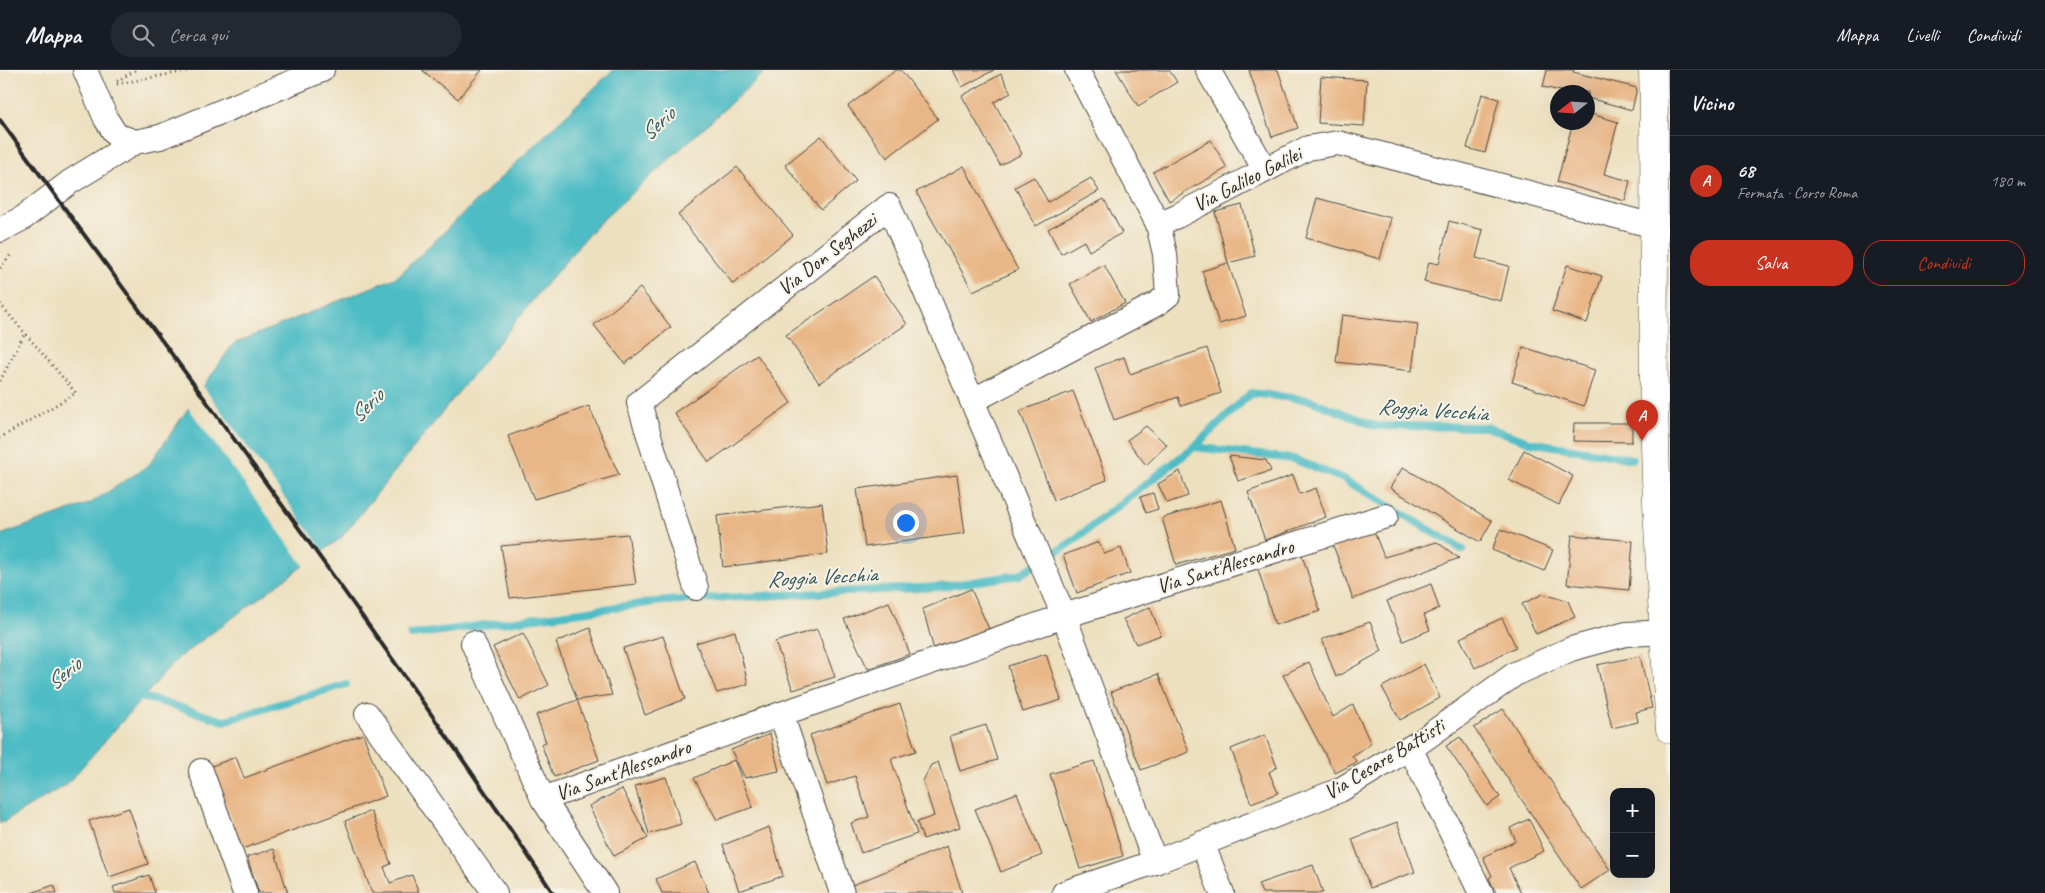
<!DOCTYPE html>
<html lang="it">
<meta charset="utf-8">
<style>
body{margin:0;font-family:Caveat,sans-serif;background:#242831;color:#f1f3f6}
.controls{position:absolute;right:15px;bottom:15px;display:grid;overflow:hidden;border-radius:10px;box-shadow:0 5px 20px #0002}
.controls button{width:45px;height:45px;display:grid;place-items:center;padding:0;border:0;border-bottom:1px solid #363941;background:#171b24;color:#f1f3f6;font:25px sans-serif}
.compass{position:absolute;left:1550px;top:15px;width:45px;height:45px;border-radius:50%;background:#171b24;box-shadow:0 5px 20px #0002;rotate:253deg}
.you{position:absolute;left:905px;top:452px;width:18px;height:18px;margin:-12px;border:4px solid #fff;border-radius:50%;background:#1a73e8;box-shadow:0 0 0 8px #1a73e833}
.badge{display:grid;place-items:center;width:32px;height:32px;border-radius:50%;background:#c8321e;color:#fff;font-size:16px;font-weight:700}
.pin{position:absolute;translate:-50% -41px;filter:drop-shadow(0 1px 2px #0008)}
.pin::after{content:'';position:absolute;top:26px;width:18px;height:15px;background:inherit;clip-path:polygon(0 0,100% 0,50% 100%)}
.list{margin:0;padding:0;list-style:none}
h2{display:flex;justify-content:space-between;align-items:center;height:65px;margin:0;padding:0 20px;font-size:21px}
h2 small{font-size:16px;font-weight:400;color:#9ea1a6}
.list li{display:grid;grid-template-columns:32px 1fr auto;gap:15px;align-items:center;box-sizing:border-box;height:90px;padding:0 20px;border-top:1px solid #363941}
.list b{display:block;font-size:19px;white-space:nowrap}
.list p{margin:0;font-size:16px;white-space:nowrap;color:#9ea1a6}
.list em{font-size:16px;font-style:normal;color:#9ea1a6}
.actions{display:flex;gap:10px;padding:15px 20px}
.actions a{flex:1;padding:11px 0;border:1px solid #c8321e;border-radius:20px;text-align:center;font-size:18px;color:#c8321e}
.actions .main{background:#c8321e;color:#fff}
.icon{flex:none;width:28px;height:28px;fill:none;stroke:currentColor;stroke-width:2;stroke-linecap:round;stroke-linejoin:round}
.map{position:relative;flex:none;width:1670px;height:823px;overflow:hidden}
header{display:flex;align-items:center;gap:30px;box-sizing:border-box;height:70px;padding:0 25px;background:#171b24;border-bottom:1px solid #363941}
header strong{font-size:24px}
nav{display:flex;gap:28px;margin-inline-start:auto;font-size:18px}
.search{width:350px;height:45px;background:#242831;display:flex;align-items:center;gap:12px;box-sizing:border-box;padding:0 18px;border-radius:20px;color:#9ea1a6;font-size:19px}
main{display:flex}
aside{flex:1;background:#171b24}
.map>svg:first-child{display:block}
.water{fill:#4dbcc5;stroke:#3c7478}
.pier{fill:#ede0bf}
.lines{fill:none;stroke-linecap:round;stroke-linejoin:round}
.stream{stroke:#4dbcc5;stroke-width:8}
.building{fill:#e9b787}
.minor-casing{stroke:#484641;stroke-width:26}
.tertiary-casing{stroke:#484641;stroke-width:29}
.path{stroke:#484641;stroke-width:3;stroke-dasharray:1 4;stroke-linecap:butt}
.minor{stroke:#fff;stroke-width:24}
.tertiary{stroke:#fff;stroke-width:28}
.rail{stroke:#2b2b2b;stroke-width:4}
.labels{text-anchor:middle;stroke-width:4;stroke-linejoin:round;paint-order:stroke}
.street-label{font-size:21px;fill:#2b2b2b;stroke:#f7f3e8}
.water-label{font-size:22px;font-style:italic;fill:#355659;stroke:#f7f3e8}
</style>
<header>
<strong>Mappa</strong>
<div class="search"><svg class="icon" aria-label="search" viewBox="0 0 24 24"><circle cx="10" cy="10" r="6"/><path d="M15 15l6 6"/></svg>Cerca qui</div>
<nav><a>Mappa</a><a>Livelli</a><a>Condividi</a></nav>
</header>
<main>
<div class="map">
<svg width="1670" height="823" viewBox="0 0 1670 823">
<rect width="100%" height="100%" fill="#f7f3e8"/>
<filter id="ink" filterUnits="userSpaceOnUse"><feTurbulence type="fractalNoise" baseFrequency=".02" numOctaves="2"/><feDisplacementMap in="SourceGraphic" scale="10" xChannelSelector="R" yChannelSelector="G"/><feConvolveMatrix kernelMatrix="1 2 1 2 8 2 1 2 1" color-interpolation-filters="sRGB"/></filter>
<filter id="wash" filterUnits="userSpaceOnUse"><feTurbulence type="fractalNoise" baseFrequency=".0096" numOctaves="4" result="noise"/><feDisplacementMap in="SourceGraphic" scale="20" xChannelSelector="R" yChannelSelector="G"/><feGaussianBlur stdDeviation="1.12" result="paint"/><feColorMatrix in="noise" values="0 0 0 0 0 0 0 0 0 0 0 0 0 0 0 0 0 1.4 0 .05"/><feComposite in="paint" operator="in"/></filter>
<g filter="url(#wash)">
<rect width="100%" height="100%" fill="#ede0bf"/>
<polygon class="water" points="613,0 767,0 595,157 541,220 341,468 178,588 67,714 0,754 0,465 91,433 149,395 233,274 397,207"/>
<polygon class="pier" points="202,315 325,483 305,497 187,336"/>
<g class="lines">
<g class="stream">
<polyline points="1194,377 1251,323 1309,330 1376,356 1486,357 1530,372 1632,389"/>
<polyline points="411,565 663,531 940,517 1019,505 1069,474 1194,377 1293,389 1344,409 1463,480"/>
<polyline points="134,626 155,630 224,651 346,614"/>
</g>
</g>
<g id="blocks">
<g class="building">
<polygon points="422,0 482,0 458,29"/>
<polygon points="896,0 901,0 938,49 887,88 848,36"/>
<polygon points="953,0 994,0 962,17"/>
<polygon points="1116,0 1169,0 1177,12 1138,36"/>
<polygon points="1249,0 1278,0 1298,58 1272,67"/>
<polygon points="1547,0 1574,0 1573,2 1637,18 1632,40 1588,28 1588,22 1565,22 1543,17"/>
<polygon points="1001,4 1011,23 994,32 1022,84 1000,95 962,26"/>
<polygon points="1321,7 1367,10 1364,56 1318,53"/>
<polygon points="1482,24 1499,29 1485,83 1467,78"/>
<polygon points="1588,43 1618,52 1604,104 1630,111 1625,131 1557,112 1573,52 1588,52"/>
<polygon points="821,66 856,111 821,140 785,95"/>
<polygon points="1211,70 1227,98 1169,131 1153,102"/>
<polygon points="964,96 1018,200 973,221 916,122"/>
<polygon points="737,97 793,165 733,214 678,145"/>
<polygon points="1034,107 1048,132 1091,108 1099,121 1036,156 1015,117"/>
<polygon points="1317,128 1391,148 1380,189 1306,168"/>
<polygon points="1104,129 1122,163 1089,181 1084,171 1061,184 1048,159"/>
<polygon points="1242,135 1255,186 1228,193 1215,142"/>
<polygon points="1449,151 1483,160 1476,188 1509,196 1501,231 1424,212 1429,192 1439,194"/>
<polygon points="1228,193 1246,246 1219,254 1202,201"/>
<polygon points="1104,195 1125,233 1091,252 1070,214"/>
<polygon points="1567,195 1602,206 1587,253 1552,241"/>
<polygon points="874,206 907,254 819,313 786,265"/>
<polygon points="640,218 671,257 625,294 594,255"/>
<polygon points="1342,245 1418,254 1412,301 1336,292"/>
<polygon points="1523,277 1595,300 1584,336 1512,312"/>
<polygon points="1207,278 1221,323 1181,336 1178,327 1114,350 1095,298 1124,287 1130,304"/>
<polygon points="757,285 791,333 709,392 674,343"/>
<polygon points="1073,321 1107,410 1054,430 1020,341"/>
<polygon points="589,336 619,405 534,429 508,366"/>
<polygon points="1574,353 1632,353 1632,372 1573,371"/>
<polygon points="1146,356 1167,375 1146,395 1127,370"/>
<polygon points="1524,380 1573,406 1559,435 1509,410"/>
<polygon points="1229,386 1266,390 1271,401 1238,411"/>
<polygon points="1403,397 1492,451 1480,472 1390,418"/>
<polygon points="1180,401 1188,426 1167,433 1158,414"/>
<polygon points="957,405 965,463 865,477 857,419"/>
<polygon points="1293,405 1300,424 1316,418 1326,447 1265,470 1248,422"/>
<polygon points="1153,423 1158,439 1146,443 1140,427"/>
<polygon points="1221,430 1235,478 1176,495 1162,448"/>
<polygon points="822,433 828,484 723,497 717,446"/>
<polygon points="1373,459 1384,487 1437,472 1459,488 1353,529 1333,475"/>
<polygon points="1500,459 1553,480 1544,501 1492,480"/>
<polygon points="628,464 636,514 510,528 501,476"/>
<polygon points="1572,465 1633,471 1629,520 1567,514"/>
<polygon points="1099,472 1104,484 1121,478 1130,503 1077,523 1063,485"/>
<polygon points="1302,485 1320,541 1275,555 1258,499"/>
<polygon points="1431,514 1439,538 1424,545 1430,560 1403,571 1387,531"/>
<polygon points="971,519 989,559 934,580 923,539"/>
<polygon points="1543,524 1568,531 1575,547 1536,564 1522,534"/>
<polygon points="889,532 910,584 868,599 844,549"/>
<polygon points="1150,537 1161,565 1136,574 1123,549"/>
<polygon points="1502,548 1516,577 1475,598 1460,568"/>
<polygon points="1370,552 1382,581 1336,607 1322,569"/>
<polygon points="590,558 612,625 577,630 556,572"/>
<polygon points="817,559 835,607 793,620 775,572"/>
<polygon points="735,561 748,614 717,623 696,573"/>
<polygon points="523,563 549,615 520,630 493,577"/>
<polygon points="663,566 685,629 645,645 623,578"/>
<polygon points="1046,584 1061,630 1023,642 1008,596"/>
<polygon points="1640,586 1652,638 1636,642 1638,652 1612,658 1597,595"/>
<polygon points="1309,592 1333,647 1353,635 1371,674 1352,686 1357,692 1335,703 1283,605"/>
<polygon points="1424,594 1440,628 1400,650 1382,617"/>
<polygon points="1158,604 1189,682 1141,700 1111,622"/>
<polygon points="577,630 599,690 554,707 541,674 546,672 536,645"/>
<polygon points="900,634 916,681 891,689 917,764 861,783 851,753 869,747 855,706 827,715 810,665"/>
<polygon points="1503,639 1610,800 1581,819 1474,658"/>
<polygon points="986,655 997,690 960,701 950,666"/>
<polygon points="363,664 386,726 242,779 212,696 236,687 244,708"/>
<polygon points="770,664 779,701 745,708 731,680"/>
<polygon points="1265,665 1277,697 1269,702 1278,723 1251,733 1231,679"/>
<polygon points="1460,667 1500,727 1487,736 1446,676"/>
<polygon points="734,690 753,737 717,750 694,708"/>
<polygon points="1094,691 1123,786 1080,799 1050,704"/>
<polygon points="938,692 960,757 923,769 917,752 934,746 923,711 931,695"/>
<polygon points="666,707 681,754 649,764 635,716"/>
<polygon points="622,719 648,768 614,786 589,736"/>
<polygon points="1017,723 1042,785 1001,802 975,739"/>
<polygon points="129,738 148,794 109,807 89,751"/>
<polygon points="371,741 391,794 384,797 390,813 412,805 419,823 372,823 345,751"/>
<polygon points="1529,749 1544,781 1509,798 1521,823 1496,823 1489,808 1492,806 1483,787 1516,771 1510,758"/>
<polygon points="1397,752 1415,802 1370,818 1352,769"/>
<polygon points="769,757 783,806 739,821 723,775"/>
<polygon points="947,776 962,823 852,823 850,816"/>
<polygon points="274,779 288,823 259,823 247,787"/>
<polygon points="695,792 709,823 662,823 656,809"/>
<polygon points="1313,795 1323,823 1262,823 1258,814"/>
<polygon points="149,805 155,823 115,823 113,817"/>
<polygon points="54,815 57,823 31,823"/>
</g>
</g>
</g>
<g filter="url(#ink)">
<use href="#blocks" fill-opacity="0" stroke="#484641" stroke-width="1"/>
<g class="lines">
<g class="minor-casing">
<g id="minor">
<polyline points="85,0 106,49 116,65 135,72"/>
<polyline points="1077,0 1158,154"/>
<polyline points="1208,0 1265,100"/>
<polyline points="0,160 23,148 70,112 135,72 160,67 322,0"/>
<polyline points="972,331 1158,233 1168,225 1165,184 1158,154 1177,146 1308,78 1338,73 1654,156"/>
<polyline points="696,518 639,333 889,136 1064,546 1155,792"/>
<polyline points="473,573 543,729"/>
<polyline points="367,644 495,823"/>
<polyline points="781,644 1064,546 1386,446"/>
<polyline points="1410,678 1481,823"/>
<polyline points="201,701 245,823"/>
<polyline points="1202,773 1222,823"/>
<polyline points="605,823 543,729 781,644 842,823"/>
<polyline points="1064,823 1155,792 1340,720 1420,672 1515,604 1571,579 1626,564 1670,562"/>
</g>
</g>
<g class="tertiary-casing">
<path id="tertiary" d="M 1653,0 C 1657,124 1651,247 1655,371 C 1657,467 1664,563 1670,659"/>
</g>
<g class="path">
<polyline points="117,11 136,0"/>
<polyline points="117,14 192,0"/>
<polyline points="0,198 12,183"/>
<polyline points="0,234 76,323 0,368"/>
<polyline points="0,311 25,263"/>
</g>
<use href="#minor" class="minor"/>
<use href="#tertiary" class="tertiary"/>
<path class="rail" d="M 0,50 C 187,306 378,559 553,823"/>
</g>
</g>
<g class="labels">
<g class="street-label">
<text transform="translate(1247 109) rotate(-27)" y="7">Via Galileo Galilei</text>
<text transform="translate(827 184) rotate(-38)" y="7">Via Don Seghezzi</text>
<text transform="translate(1225 496) rotate(-17)" y="7">Via Sant'Alessandro</text>
<text transform="translate(1384 689) rotate(-31)" y="7">Via Cesare Battisti</text>
<text transform="translate(623 700) rotate(-20)" y="7">Via Sant'Alessandro</text>
</g>
<g class="water-label">
<text transform="translate(657 53) rotate(-43)" y="8">Serio</text>
<text transform="translate(366 335) rotate(-45)" y="8">Serio</text>
<text transform="translate(1433 339) rotate(4)" y="8">Roggia Vecchia</text>
<text transform="translate(822 506) rotate(-3)" y="8">Roggia Vecchia</text>
<text transform="translate(63 603) rotate(-40)" y="8">Serio</text>
</g>
</g>
</svg>
<div class="controls">
<button>+</button>
<button>−</button>
</div>
<svg class="compass" viewBox="-18 -18 36 36"><path d="M0-13l5 13h-10z" fill="#e53935"/><path d="M0 13l5-13h-10z" fill="#9ea1a6"/></svg>
<div class="you"></div>
<div class="pin badge" style="left:1642px;top:371px">A</div>
</div>
<aside>
<h2>Vicino<small></small></h2>
<ul class="list">
<li><span class="badge">A</span><div><b>68</b><p>Fermata · Corso Roma</p></div><em>180 m</em></li>
</ul>
<div class="actions"><a class="main">Salva</a><a>Condividi</a></div>
</aside>
</main>
